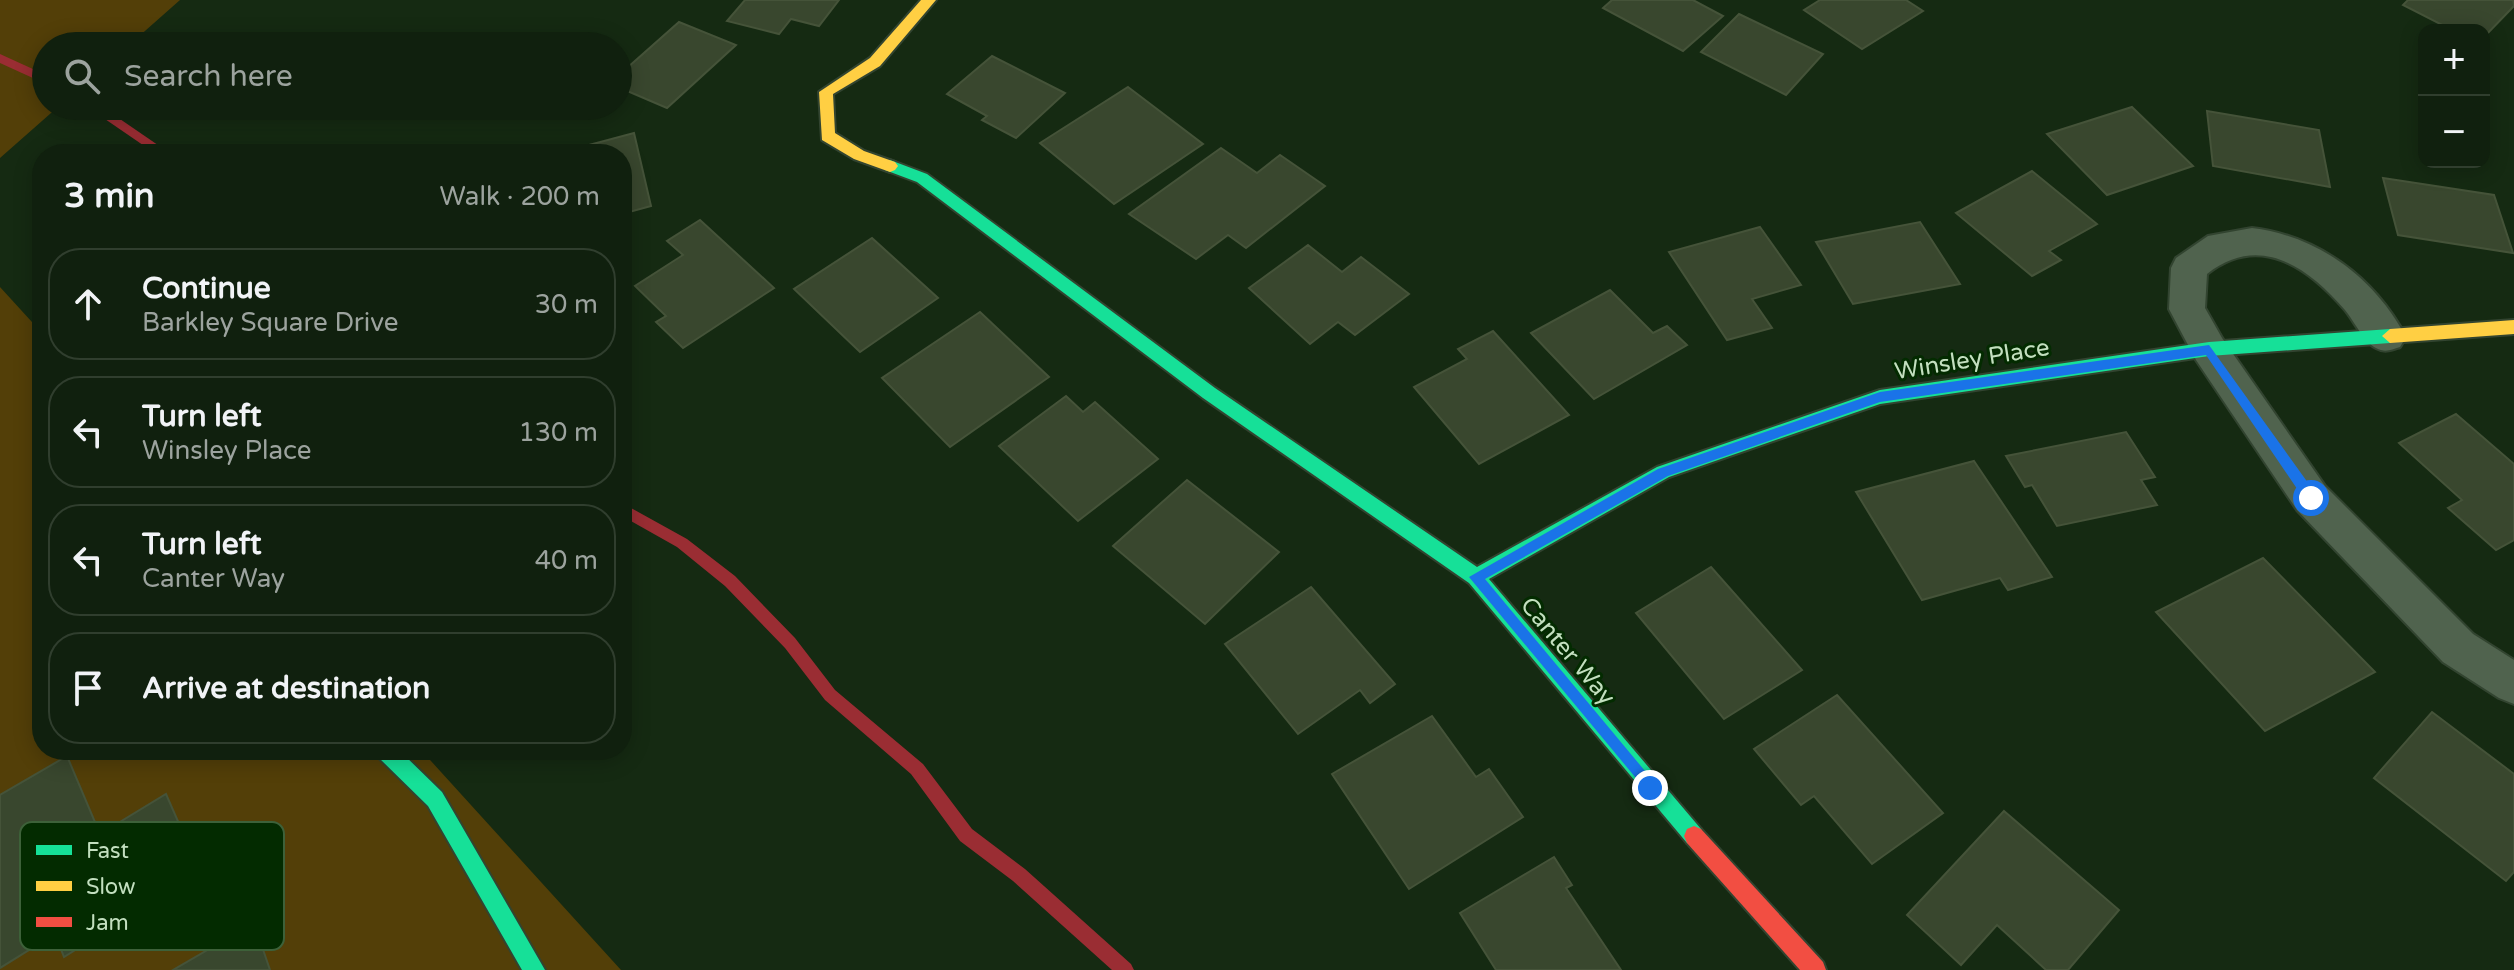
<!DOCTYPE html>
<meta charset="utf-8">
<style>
body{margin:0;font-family:"Varela Round",sans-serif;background:#192817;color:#f1f3f6}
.controls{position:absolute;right:24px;top:24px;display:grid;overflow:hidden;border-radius:16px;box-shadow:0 4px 20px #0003}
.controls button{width:72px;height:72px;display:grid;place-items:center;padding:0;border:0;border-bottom:2px solid #303e2e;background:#10200e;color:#f1f3f6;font:40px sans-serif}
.stop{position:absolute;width:24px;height:24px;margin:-18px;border:6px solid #1a73e8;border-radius:50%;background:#fff}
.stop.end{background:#1a73e8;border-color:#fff;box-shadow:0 2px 8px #0008}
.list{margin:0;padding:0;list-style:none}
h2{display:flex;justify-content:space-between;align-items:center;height:104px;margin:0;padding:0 32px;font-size:34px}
h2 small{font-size:26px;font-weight:400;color:#9ca39e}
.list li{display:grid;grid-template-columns:52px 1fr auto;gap:24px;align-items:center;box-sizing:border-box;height:112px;margin:0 16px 16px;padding:0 16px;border:2px solid #303e2e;border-radius:32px}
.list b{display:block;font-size:30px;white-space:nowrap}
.list p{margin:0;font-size:26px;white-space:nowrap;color:#9ca39e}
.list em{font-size:26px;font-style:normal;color:#9ca39e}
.icon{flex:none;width:44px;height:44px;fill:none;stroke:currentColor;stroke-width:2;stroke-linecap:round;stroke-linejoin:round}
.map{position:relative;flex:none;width:2514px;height:970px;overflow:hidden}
.search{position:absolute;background:#10200e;box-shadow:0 4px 20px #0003;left:32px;top:32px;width:600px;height:88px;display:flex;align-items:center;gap:20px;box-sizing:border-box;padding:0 28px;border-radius:44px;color:#9ca39e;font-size:30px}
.panel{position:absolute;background:#10200e;box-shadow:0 4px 20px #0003;left:32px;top:144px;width:600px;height:616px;border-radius:32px}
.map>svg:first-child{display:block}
.green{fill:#533f08}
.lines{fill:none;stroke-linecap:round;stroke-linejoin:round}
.stream{fill:#9a2d33;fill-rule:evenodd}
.building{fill:#39472e;stroke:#455339;stroke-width:2}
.street-casing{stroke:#324430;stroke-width:4}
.fast-casing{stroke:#324430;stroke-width:4}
.slow-casing{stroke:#324430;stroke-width:4}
.jam-casing{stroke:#324430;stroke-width:4}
.street{fill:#50634e;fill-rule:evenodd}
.fast{fill:#16e098;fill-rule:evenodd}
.slow{fill:#ffcf43;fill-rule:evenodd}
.jam{fill:#f24e42;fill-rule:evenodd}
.route{fill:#1a73e8}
.labels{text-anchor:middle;stroke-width:6;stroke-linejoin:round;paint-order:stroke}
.street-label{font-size:24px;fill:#c3dfbf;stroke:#032b00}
.key{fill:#032b00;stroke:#3d6139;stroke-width:2}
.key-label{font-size:22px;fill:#c3dfbf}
</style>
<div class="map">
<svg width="2514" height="970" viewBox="0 0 2514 970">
<rect width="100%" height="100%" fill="#152a12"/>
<g class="green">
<polygon points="0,0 180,0 128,46 46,46 46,106 59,106 0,158"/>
<polygon points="0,287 42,333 42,750 421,750 621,970 0,970"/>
</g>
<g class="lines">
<g class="stream">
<polygon points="0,54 46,75 46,84 0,63"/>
<polygon points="86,106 101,106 171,154 156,154"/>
<polygon points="622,503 687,539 735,576 795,638 835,690 923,764 972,829 1025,869 1131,964 1134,970 1112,970 1013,881 960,841 911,774 825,700 785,648 725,586 677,547 622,516"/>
</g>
</g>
<g class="building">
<polygon points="745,0 839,0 819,26 791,19 779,34 727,21"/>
<polygon points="1612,0 1693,0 1723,16 1683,51 1603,8"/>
<polygon points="1820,0 1906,0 1923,11 1862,49 1804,10"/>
<polygon points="2408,0 2513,0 2514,6 2484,37 2484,30 2452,30 2403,5"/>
<polygon points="1739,14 1823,54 1786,95 1701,52"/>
<polygon points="679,22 736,45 667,108 618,87 618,76"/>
<polygon points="992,56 1065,93 1016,138 982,120 987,116 947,94"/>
<polygon points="1128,87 1203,144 1114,204 1040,143"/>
<polygon points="2132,107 2193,166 2107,195 2047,134"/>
<polygon points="2207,111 2319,130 2330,187 2213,166"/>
<polygon points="634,133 651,206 622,214 622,154 559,153"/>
<polygon points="1221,148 1257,173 1280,155 1325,186 1246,248 1228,235 1196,259 1129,214"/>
<polygon points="2032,171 2097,224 2049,251 2061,260 2032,276 1956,213"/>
<polygon points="2383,178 2494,195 2513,253 2398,235"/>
<polygon points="700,220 774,288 683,348 656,322 666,316 635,286 683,255 667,241"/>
<polygon points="1920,222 1960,284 1853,304 1816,242"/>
<polygon points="1760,227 1801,285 1752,299 1772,328 1727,340 1669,252"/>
<polygon points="872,238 938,298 860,352 794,289"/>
<polygon points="1308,245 1342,272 1361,257 1409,294 1355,335 1338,322 1310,344 1249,288"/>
<polygon points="1610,290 1653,333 1667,326 1687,345 1594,399 1531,333"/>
<polygon points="980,312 1049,377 950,447 882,378"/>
<polygon points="1493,331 1569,415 1479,464 1414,387 1467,359 1458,349"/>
<polygon points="1066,396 1083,412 1095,402 1158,459 1078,521 999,446"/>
<polygon points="2456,414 2514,464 2514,540 2496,550 2448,508 2462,500 2399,443"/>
<polygon points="2126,432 2155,477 2141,480 2157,505 2057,526 2032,485 2025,487 2006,456"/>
<polygon points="1974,461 2052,577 2008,590 2000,578 1922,600 1856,492"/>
<polygon points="1187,480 1279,552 1205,624 1113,546"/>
<polygon points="2263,558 2375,672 2265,731 2156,612"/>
<polygon points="1711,567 1802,670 1724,719 1636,613"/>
<polygon points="1311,587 1395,684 1370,703 1360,690 1298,734 1225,644"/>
<polygon points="1837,695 1943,813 1872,864 1814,796 1801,805 1754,749"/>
<polygon points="2432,712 2514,774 2514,872 2506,881 2374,778"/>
<polygon points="1432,716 1476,777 1489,769 1523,817 1409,889 1332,774"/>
<polygon points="67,756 100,834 166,794 188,844 137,876 148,904 64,957 55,934 0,968 0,795"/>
<polygon points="2004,811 2119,910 2068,970 2046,970 1997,925 1961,965 1907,915"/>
<polygon points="1554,857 1572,885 1566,888 1621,970 1496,970 1460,913"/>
<polygon points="254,923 270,970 173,970"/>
</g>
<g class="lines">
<g class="street-casing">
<path id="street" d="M 2252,228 C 2318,236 2374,277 2406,337 L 2400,347 C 2391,350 2385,353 2376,348 C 2364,342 2354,321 2345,310 C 2307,266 2259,233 2207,274 L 2205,308 L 2222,338 L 2325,486 L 2473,634 L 2514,660 L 2514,704 L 2499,698 L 2443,662 L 2297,510 L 2196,360 L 2169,309 L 2171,268 L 2176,258 L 2208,236 Z"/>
</g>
<g class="fast-casing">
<g id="fast">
<polygon points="890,160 927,174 1215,388 1477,567 1657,467 1880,390 2209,342 2390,329 2398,336 2390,343 2209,356 1880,404 1669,477 1489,579 1701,829 1704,836 1701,843 1694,846 1687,843 1469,583 1203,398 917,182 885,170 882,166 885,162"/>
<polygon points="375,750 399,750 442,792 545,970 522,970 428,806 378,757"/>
</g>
</g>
<g class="slow-casing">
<g id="slow">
<polygon points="921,0 936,0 880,66 833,94 835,133 864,151 895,162 898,166 895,170 890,172 854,159 822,140 819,92 870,58"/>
<polygon points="2514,320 2514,334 2390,343 2382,336 2390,329"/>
</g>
</g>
<g class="jam-casing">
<polygon id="jam" points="1694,826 1701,829 1823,962 1826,970 1800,970 1687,843 1684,836 1687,829"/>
</g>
<use href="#street" class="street"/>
<use href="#fast" class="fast"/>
<use href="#slow" class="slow"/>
<use href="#jam" class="jam"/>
</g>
<polygon class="route" points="2209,345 2316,494 2316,502 2306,502 2206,355 1880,402 1668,476 1485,579 1655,783 1657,788 1650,795 1469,577 1658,469 1880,392"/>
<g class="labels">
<g class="street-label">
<text transform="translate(1972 359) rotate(-9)" y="8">Winsley Place</text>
<text transform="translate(1568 651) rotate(50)" y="8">Canter Way</text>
</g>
</g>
<rect x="20" y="822" width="264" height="128" rx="12" class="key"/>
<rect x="36" y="845" width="36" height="10" fill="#16e098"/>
<rect x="36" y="881" width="36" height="10" fill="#ffcf43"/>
<rect x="36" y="917" width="36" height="10" fill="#f24e42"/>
<g class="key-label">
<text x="86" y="858">Fast</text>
<text x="86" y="894">Slow</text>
<text x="86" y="930">Jam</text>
</g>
</svg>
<div class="controls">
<button>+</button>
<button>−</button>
</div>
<div class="stop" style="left:2311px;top:498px"></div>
<div class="stop end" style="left:1650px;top:788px"></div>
<div class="search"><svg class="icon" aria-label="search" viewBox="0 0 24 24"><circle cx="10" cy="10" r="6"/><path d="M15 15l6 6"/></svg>Search here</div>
<section class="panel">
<h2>3 min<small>Walk · 200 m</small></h2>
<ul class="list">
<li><svg class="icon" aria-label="ahead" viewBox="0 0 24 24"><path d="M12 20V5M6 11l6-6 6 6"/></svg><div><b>Continue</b><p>Barkley Square Drive</p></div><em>30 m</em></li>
<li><svg class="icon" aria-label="left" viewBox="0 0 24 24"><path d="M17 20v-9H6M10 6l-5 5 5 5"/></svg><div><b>Turn left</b><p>Winsley Place</p></div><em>130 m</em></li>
<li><svg class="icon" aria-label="left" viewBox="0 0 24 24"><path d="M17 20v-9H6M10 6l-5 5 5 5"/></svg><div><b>Turn left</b><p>Canter Way</p></div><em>40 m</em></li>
<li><svg class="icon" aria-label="arrive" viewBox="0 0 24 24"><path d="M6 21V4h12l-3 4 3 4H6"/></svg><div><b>Arrive at destination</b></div></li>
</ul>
</section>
</div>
